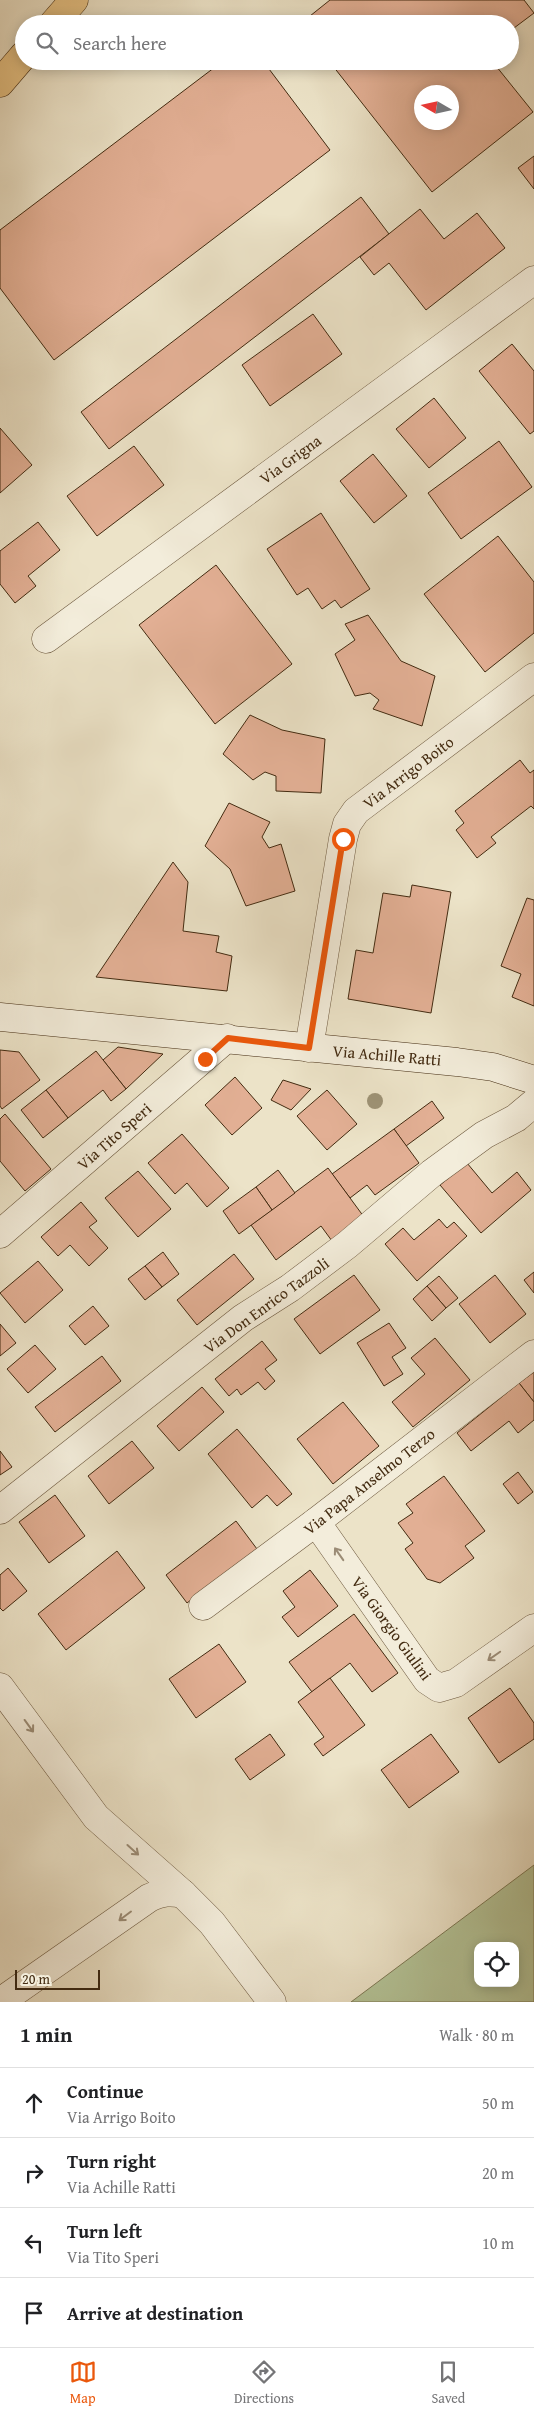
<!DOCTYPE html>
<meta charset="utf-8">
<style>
body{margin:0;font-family:"Gentium Book Plus",serif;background:#f6f6f6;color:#202124}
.controls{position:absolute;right:15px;bottom:15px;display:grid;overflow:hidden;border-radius:10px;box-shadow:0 2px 12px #0003}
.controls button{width:45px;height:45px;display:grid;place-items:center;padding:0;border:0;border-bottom:1px solid #e0e0e0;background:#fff;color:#202124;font:25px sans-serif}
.compass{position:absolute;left:414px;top:85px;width:45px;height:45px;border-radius:50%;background:#fff;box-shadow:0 2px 12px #0003;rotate:279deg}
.scale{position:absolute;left:15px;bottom:12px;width:85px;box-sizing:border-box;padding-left:5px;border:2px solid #432b11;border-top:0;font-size:14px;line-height:18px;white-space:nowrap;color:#432b11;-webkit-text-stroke:4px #f3eddb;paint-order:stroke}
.stop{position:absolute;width:15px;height:15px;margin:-11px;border:4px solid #ea580c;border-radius:50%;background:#fff}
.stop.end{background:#ea580c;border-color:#fff;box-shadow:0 1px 5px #0008}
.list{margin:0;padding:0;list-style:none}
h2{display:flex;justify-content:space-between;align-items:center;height:65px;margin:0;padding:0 20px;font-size:21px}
h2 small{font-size:16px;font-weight:400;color:#757577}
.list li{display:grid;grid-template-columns:32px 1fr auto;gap:15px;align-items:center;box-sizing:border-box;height:70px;padding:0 20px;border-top:1px solid #e0e0e0}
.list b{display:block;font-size:19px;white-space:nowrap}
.list p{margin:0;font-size:16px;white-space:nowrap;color:#757577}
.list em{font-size:16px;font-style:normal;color:#757577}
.icon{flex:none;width:28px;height:28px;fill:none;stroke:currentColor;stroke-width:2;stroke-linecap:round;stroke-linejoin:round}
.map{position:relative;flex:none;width:534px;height:2002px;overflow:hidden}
.search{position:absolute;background:#fff;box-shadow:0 2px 12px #0003;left:15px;right:15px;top:15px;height:55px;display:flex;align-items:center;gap:12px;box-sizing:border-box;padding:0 18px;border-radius:28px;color:#757577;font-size:19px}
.sheet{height:345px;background:#fff}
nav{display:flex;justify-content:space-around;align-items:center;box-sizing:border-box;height:70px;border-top:1px solid #e0e0e0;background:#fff;font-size:14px;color:#757577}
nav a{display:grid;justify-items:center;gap:2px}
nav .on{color:#ea580c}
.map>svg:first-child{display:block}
.green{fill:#b4c498;stroke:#7c7854;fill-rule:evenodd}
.building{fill:#e2af94;stroke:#432b11;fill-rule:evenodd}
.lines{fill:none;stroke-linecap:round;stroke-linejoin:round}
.street-casing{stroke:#6d593f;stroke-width:29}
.secondary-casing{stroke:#432b11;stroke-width:29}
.primary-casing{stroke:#432b11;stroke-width:29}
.street{stroke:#f3eddb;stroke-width:28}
.secondary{stroke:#f3eddb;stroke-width:28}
.primary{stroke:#e6c284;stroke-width:28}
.tree{fill:#9e9376}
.oneway{stroke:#9b8c76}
.route{stroke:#ea580c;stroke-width:6}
.labels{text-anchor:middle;stroke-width:5;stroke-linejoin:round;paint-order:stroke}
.street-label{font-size:16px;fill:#432b11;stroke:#f3eddb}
</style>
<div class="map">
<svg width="534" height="2002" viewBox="0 0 534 2002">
<rect width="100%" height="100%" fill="#ece3c8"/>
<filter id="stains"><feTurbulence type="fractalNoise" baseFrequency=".004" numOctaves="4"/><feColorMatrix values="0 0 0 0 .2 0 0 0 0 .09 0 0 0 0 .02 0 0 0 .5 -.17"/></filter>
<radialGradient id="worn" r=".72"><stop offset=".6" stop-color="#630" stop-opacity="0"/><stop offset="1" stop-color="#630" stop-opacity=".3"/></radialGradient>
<path class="green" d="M 534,1865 L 534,2002 L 351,2002 ZM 478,1946 L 515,1946 L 515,1983 L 478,1983 Z"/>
<g class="building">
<polygon points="330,0 524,0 534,13 510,31 510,24 300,24"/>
<polygon points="223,61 263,61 330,150 54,360 0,288 0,230"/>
<path d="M 329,61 L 492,61 L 533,112 L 432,192 ZM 422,92 L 452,92 L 452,122 L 422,122 Z"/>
<polygon points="534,156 534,189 518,168"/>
<polygon points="361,197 389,234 109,449 81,412"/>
<polygon points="420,209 444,239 477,213 505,248 426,310 389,263 374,275 360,257"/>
<polygon points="313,314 342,354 270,406 242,365"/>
<polygon points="512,344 534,371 534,431 530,434 479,371"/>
<polygon points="434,398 466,438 429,468 396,429"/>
<polygon points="0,428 32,465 0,493"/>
<polygon points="499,441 532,487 461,539 428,493"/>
<polygon points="134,446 164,485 97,536 67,496"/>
<polygon points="373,454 407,496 374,523 340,481"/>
<polygon points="321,513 370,589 341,608 335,600 322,609 308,588 297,595 267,549"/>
<polygon points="38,522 60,550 28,576 36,586 15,603 0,584 0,551"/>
<polygon points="498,536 534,582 534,633 485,672 424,594"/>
<polygon points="216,565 292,664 215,724 139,625"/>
<polygon points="368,615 401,661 435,676 422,726 373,709 379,700 370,693 355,696 335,654 355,640 345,624"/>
<polygon points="250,715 282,730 325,739 321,793 276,791 276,776 265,772 253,780 223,754"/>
<polygon points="520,760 530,773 534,770 534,809 531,806 491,837 496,843 477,858 456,830 464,823 455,811"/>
<polygon points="229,803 270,822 262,837 269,848 281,844 295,891 246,906 230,869 205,846"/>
<polygon points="173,862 188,882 183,931 219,936 216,952 232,956 227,991 96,977"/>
<polygon points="412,885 451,892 431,1013 348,999 356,950 373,953 383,893 410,897"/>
<polygon points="527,898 534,900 534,1006 512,997 521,974 501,966"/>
<polygon points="118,1047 163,1054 126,1089 103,1060"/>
<polygon points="0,1050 19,1052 40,1080 2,1109 0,1106"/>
<polygon points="96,1051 126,1089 111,1101 103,1090 68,1118 46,1090"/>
<polygon points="235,1077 262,1108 232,1135 205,1105"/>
<polygon points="283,1080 311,1089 291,1110 271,1100"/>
<polygon points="46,1090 68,1118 43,1138 21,1110"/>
<polygon points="327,1090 357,1124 327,1150 297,1116"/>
<polygon points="432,1101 444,1118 406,1146 394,1129"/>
<polygon points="5,1114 51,1169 25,1191 0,1161 0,1119"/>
<polygon points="394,1129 419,1163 375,1195 367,1185 350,1198 332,1174"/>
<polygon points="182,1134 229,1188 207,1207 187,1183 175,1194 148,1163"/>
<polygon points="467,1163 492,1193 517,1172 531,1190 481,1233 440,1185"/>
<polygon points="328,1168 364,1217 332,1241 321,1226 276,1260 251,1225"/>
<polygon points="278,1170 295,1193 272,1210 256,1187"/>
<polygon points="138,1171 171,1209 138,1237 105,1198"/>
<polygon points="256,1187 272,1210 239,1234 223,1211"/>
<polygon points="81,1202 97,1221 89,1227 108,1248 89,1266 70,1245 58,1256 41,1237"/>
<polygon points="439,1219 447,1228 454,1222 467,1236 417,1281 385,1244 403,1228 414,1240"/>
<polygon points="163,1252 179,1274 162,1287 145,1266"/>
<polygon points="234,1254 254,1279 197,1325 177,1300"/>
<polygon points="38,1261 63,1290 25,1323 0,1293"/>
<polygon points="145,1266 162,1287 145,1300 128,1279"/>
<polygon points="534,1272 534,1293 524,1280"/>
<polygon points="354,1275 380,1310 320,1354 294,1319"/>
<polygon points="495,1275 526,1314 490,1343 459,1304"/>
<polygon points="439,1276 458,1298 446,1308 427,1286"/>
<polygon points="427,1286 446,1308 432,1321 413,1299"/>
<polygon points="93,1306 109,1326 85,1345 69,1326"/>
<polygon points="389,1323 406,1348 392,1357 403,1374 384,1386 357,1343"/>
<polygon points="0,1324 16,1343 0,1356"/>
<polygon points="435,1338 470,1380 413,1427 392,1402 425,1374 411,1358"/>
<polygon points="262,1341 277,1360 265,1369 275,1381 265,1390 258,1382 241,1395 237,1389 229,1396 215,1379"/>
<polygon points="35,1345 56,1369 28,1393 7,1369"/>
<polygon points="102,1356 121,1381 55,1432 35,1407"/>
<polygon points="534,1372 534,1402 519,1383"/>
<polygon points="519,1383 534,1402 534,1420 518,1433 509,1421 471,1451 457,1433"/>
<polygon points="202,1387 224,1412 179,1451 157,1426"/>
<polygon points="343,1402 379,1446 333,1484 297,1439"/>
<polygon points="237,1429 292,1494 277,1506 267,1495 252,1508 208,1454"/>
<polygon points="132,1441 154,1468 109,1504 88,1476"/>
<polygon points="0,1451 12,1467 0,1475"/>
<polygon points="518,1472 533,1492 518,1504 503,1484"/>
<polygon points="444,1476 485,1531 465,1546 474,1558 440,1583 427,1579 405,1549 413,1543 398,1523 413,1513 406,1504"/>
<polygon points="55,1495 85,1536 49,1563 19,1522"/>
<polygon points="236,1521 257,1549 187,1603 166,1575"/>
<polygon points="117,1551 145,1588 66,1650 38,1614"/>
<polygon points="8,1568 27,1591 3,1611 0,1608 0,1575"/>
<polygon points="310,1570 338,1606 298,1637 282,1617 295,1607 283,1591"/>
<polygon points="354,1614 398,1673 372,1692 350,1663 312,1692 289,1662"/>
<polygon points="219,1644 246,1682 196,1718 169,1679"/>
<polygon points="330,1678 365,1725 323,1756 314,1744 324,1737 298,1702"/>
<polygon points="510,1688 534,1723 534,1739 499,1763 468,1718"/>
<polygon points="270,1734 285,1755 250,1780 235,1759"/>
<polygon points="431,1734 459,1772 409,1808 381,1770"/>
</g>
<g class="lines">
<g class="street-casing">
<g id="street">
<polyline points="46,639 534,280"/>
<polyline points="309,1048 343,839 347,824 356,811 534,677"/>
<polyline points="0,1234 227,1038"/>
<polyline points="0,1510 243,1318 290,1288 347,1245 432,1173 484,1135 516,1118 534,1103"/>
<polyline points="316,1522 427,1680 439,1688 456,1683 534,1628"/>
<polyline points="203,1606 316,1522 534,1354"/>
<polyline points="0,1687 96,1817 183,1894 212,1923 272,2002"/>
<path d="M 0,2002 L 149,1898 C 162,1892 170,1891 183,1894"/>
</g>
</g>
<g class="secondary-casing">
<polyline id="secondary" points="0,1017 457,1062 493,1067 534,1080"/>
</g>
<g class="primary-casing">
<g id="primary">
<polyline points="53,24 74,0"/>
<polyline points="0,83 24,55"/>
</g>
</g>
<use href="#street" class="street"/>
<use href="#secondary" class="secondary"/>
<use href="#primary" class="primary"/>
</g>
<circle class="tree" cx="375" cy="1101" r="8"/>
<defs><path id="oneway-shaft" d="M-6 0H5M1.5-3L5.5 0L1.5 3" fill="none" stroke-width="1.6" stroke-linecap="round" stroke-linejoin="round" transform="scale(1.25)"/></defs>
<g class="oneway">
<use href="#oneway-shaft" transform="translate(339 1554) rotate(-125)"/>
<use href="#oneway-shaft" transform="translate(494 1656) rotate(145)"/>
<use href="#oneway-shaft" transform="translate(29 1726) rotate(54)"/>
<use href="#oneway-shaft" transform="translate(133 1850) rotate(42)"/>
<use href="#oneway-shaft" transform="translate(125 1916) rotate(143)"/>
</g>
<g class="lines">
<polyline class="route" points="205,1059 228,1038 309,1048 343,839"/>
</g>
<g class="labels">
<g class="street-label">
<text transform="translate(290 459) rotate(-36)" y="6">Via Grigna</text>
<text transform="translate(408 772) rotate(-37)" y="6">Via Arrigo Boito</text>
<text transform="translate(387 1055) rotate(5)" y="6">Via Achille Ratti</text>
<text transform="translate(114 1136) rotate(-41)" y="6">Via Tito Speri</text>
<text transform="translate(266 1305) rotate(-36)" y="6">Via Don Enrico Tazzoli</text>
<text transform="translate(369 1481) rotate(-38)" y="6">Via Papa Anselmo Terzo</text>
<text transform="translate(392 1628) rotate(54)" y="6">Via Giorgio Giulini</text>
</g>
</g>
<rect width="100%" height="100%" filter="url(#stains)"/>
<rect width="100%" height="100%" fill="url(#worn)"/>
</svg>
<div class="controls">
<button><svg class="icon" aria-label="locate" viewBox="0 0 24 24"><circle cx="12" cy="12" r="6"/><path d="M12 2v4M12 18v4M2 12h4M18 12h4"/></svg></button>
</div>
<svg class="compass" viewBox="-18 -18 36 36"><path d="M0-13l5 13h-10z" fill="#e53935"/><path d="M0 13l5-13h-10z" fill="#757577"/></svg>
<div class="scale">20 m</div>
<div class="stop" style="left:343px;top:839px"></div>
<div class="stop end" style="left:205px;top:1059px"></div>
<div class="search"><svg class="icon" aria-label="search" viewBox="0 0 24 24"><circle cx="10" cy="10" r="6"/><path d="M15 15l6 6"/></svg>Search here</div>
</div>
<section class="sheet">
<h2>1 min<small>Walk · 80 m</small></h2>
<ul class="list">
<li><svg class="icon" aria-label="ahead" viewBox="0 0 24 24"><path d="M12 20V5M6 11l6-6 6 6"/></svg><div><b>Continue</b><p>Via Arrigo Boito</p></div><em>50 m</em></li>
<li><svg class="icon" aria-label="right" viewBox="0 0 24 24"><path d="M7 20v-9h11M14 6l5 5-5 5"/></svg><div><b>Turn right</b><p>Via Achille Ratti</p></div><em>20 m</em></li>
<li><svg class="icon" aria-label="left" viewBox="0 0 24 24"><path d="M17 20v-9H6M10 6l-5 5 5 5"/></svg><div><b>Turn left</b><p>Via Tito Speri</p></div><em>10 m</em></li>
<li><svg class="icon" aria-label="arrive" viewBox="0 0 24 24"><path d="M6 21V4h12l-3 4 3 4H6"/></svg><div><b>Arrive at destination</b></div></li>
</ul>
</section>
<nav>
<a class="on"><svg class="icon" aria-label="map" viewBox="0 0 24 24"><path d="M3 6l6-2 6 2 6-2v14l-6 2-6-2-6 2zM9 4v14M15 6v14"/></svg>Map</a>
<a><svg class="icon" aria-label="directions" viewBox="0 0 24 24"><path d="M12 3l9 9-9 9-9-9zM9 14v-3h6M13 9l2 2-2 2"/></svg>Directions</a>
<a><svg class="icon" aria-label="saved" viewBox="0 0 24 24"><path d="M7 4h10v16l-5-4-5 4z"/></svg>Saved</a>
</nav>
